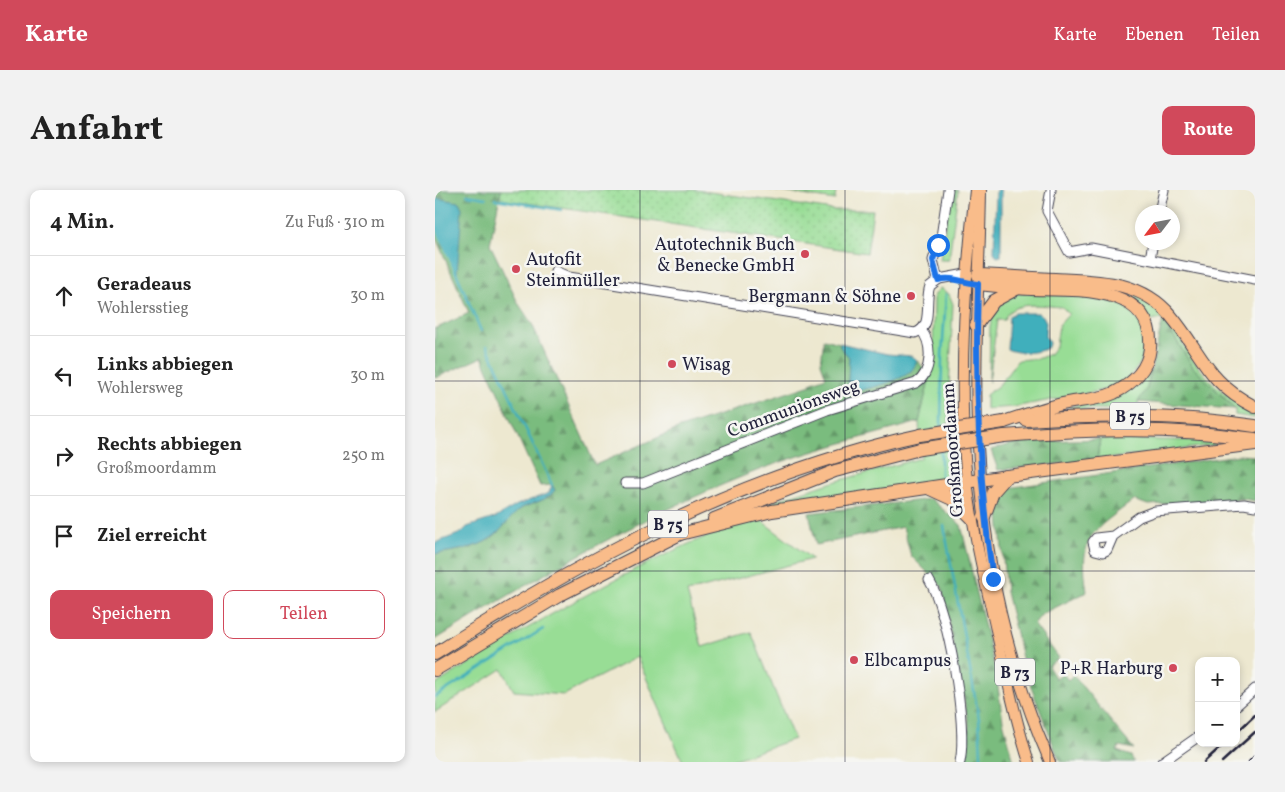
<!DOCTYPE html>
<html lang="de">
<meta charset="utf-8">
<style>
body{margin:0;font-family:Vollkorn,serif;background:#f2f2f2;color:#222}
.controls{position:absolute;right:15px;bottom:15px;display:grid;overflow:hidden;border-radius:10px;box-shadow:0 2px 8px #0003}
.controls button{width:45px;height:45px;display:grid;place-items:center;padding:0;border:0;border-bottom:1px solid #e0e0e0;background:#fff;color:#222;font:25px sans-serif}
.compass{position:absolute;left:700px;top:15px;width:45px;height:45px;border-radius:50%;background:#fff;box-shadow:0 2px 8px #0003;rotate:238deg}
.stop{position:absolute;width:15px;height:15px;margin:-11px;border:4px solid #1a73e8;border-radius:50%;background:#fff}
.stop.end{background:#1a73e8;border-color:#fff;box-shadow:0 1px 5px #0008}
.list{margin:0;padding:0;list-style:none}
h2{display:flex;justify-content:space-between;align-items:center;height:65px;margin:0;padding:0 20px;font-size:21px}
h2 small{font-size:16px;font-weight:400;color:#767676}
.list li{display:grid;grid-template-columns:32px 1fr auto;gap:15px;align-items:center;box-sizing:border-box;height:80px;padding:0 20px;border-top:1px solid #e0e0e0}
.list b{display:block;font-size:19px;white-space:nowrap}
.list p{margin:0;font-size:16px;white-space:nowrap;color:#767676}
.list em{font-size:16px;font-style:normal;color:#767676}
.actions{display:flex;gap:10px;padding:15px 20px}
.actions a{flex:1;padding:11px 0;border:1px solid #d1495b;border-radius:10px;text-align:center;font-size:18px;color:#d1495b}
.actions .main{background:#d1495b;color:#fff}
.icon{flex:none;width:28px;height:28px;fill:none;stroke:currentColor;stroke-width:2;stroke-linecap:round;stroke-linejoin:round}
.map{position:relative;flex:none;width:820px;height:572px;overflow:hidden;border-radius:10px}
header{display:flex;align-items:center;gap:30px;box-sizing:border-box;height:70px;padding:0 25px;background:#d1495b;color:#fff}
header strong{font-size:24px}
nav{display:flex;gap:28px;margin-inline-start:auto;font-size:18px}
.intro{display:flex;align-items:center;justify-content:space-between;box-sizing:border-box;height:120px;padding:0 30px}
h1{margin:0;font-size:35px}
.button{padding:12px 22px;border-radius:10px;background:#d1495b;color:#fff;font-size:18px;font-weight:700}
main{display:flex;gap:30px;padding:0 30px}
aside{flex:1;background:#fff;border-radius:10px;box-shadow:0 2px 8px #0003}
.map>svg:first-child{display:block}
.grass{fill:#98dd95;stroke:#5d8068}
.forest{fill:url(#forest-firs);stroke:#4e6f5c}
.garden{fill:url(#garden-dots);stroke:#5d8068}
.water{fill:#40afbc;stroke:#31687c}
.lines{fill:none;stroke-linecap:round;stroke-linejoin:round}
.stream{stroke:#40afbc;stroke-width:2.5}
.minor-casing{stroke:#404051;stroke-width:11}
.major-casing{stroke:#404051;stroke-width:12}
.highway-casing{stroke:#404051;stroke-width:14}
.minor{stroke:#fff;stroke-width:9}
.major{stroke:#f9bc8a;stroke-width:10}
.highway{stroke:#f9bc8a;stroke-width:12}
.rail{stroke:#22223b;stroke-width:2.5}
.highway-bridge-casing{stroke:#404051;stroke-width:14;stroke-linecap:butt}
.highway-bridge{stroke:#f9bc8a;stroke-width:12}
.route{stroke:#1a73e8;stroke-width:6}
.grid{fill:none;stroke:#22223b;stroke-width:1;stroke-opacity:0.55}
.poi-dot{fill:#d1495b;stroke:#f6f6f2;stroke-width:2}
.labels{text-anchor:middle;stroke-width:5;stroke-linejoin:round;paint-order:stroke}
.shield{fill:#f6f6f2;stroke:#626272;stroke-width:1}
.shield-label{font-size:16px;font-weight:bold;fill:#22223b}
.poi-label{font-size:18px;fill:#22223b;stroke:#f6f6f2;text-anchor:end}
.street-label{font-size:18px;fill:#22223b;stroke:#f6f6f2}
</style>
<header>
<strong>Karte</strong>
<nav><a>Karte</a><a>Ebenen</a><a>Teilen</a></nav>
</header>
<div class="intro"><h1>Anfahrt</h1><a class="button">Route</a></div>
<main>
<aside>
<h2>4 Min.<small>Zu Fuß · 310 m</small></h2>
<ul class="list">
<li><svg class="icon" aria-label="ahead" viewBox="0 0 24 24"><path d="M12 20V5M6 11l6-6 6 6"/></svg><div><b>Geradeaus</b><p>Wohlersstieg</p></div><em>30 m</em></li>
<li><svg class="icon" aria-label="left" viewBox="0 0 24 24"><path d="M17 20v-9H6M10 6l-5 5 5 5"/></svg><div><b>Links abbiegen</b><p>Wohlersweg</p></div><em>30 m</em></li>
<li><svg class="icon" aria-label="right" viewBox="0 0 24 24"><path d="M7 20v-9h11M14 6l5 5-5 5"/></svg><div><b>Rechts abbiegen</b><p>Großmoordamm</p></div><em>250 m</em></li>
<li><svg class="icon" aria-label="arrive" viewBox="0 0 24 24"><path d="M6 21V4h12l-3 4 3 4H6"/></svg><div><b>Ziel erreicht</b></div></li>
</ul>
<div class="actions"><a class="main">Speichern</a><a>Teilen</a></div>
</aside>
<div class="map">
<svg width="820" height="572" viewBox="0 0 820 572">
<defs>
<pattern id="forest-firs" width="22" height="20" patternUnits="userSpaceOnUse" patternTransform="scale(1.25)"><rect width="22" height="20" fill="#7abc7e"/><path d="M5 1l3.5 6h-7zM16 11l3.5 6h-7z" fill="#649868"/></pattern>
<pattern id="garden-dots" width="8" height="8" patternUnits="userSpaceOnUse" patternTransform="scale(1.25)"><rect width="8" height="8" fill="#98dd95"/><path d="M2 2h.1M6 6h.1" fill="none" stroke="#83bd81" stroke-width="1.8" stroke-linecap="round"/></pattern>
</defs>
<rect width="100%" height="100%" fill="#f6f6f2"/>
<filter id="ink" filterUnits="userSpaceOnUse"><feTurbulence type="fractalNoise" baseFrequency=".02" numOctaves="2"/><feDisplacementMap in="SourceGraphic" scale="10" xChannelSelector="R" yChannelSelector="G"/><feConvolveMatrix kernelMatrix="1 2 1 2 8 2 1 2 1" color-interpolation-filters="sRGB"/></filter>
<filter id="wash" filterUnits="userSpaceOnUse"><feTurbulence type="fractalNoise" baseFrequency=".0096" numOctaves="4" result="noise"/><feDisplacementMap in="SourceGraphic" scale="20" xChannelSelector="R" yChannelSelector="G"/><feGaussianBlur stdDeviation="1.12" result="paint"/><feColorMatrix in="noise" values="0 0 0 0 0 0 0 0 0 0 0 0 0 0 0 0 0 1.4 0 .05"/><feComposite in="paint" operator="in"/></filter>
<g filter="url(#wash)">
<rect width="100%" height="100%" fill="#ede8d0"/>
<g class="grass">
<polygon points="516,0 523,0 514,70 505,70"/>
<polygon points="505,98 514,104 518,114 513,221 516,290 322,320 321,317 395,293 486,268 484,232 498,170 499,106"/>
<path d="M 690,101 C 729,115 739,142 761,174 C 777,195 797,211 820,223 L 820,228 L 800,225 L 800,218 L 758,177 L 728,129 L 716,131 L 689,105 Z"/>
<path d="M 580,103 L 668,107 L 690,116 L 705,132 L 711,151 L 706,172 L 695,187 L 674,199 L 579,217 L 551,219 L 551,205 L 564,195 L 583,170 L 605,168 L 615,164 L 621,156 L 624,135 L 634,124 L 627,117 C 608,116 576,109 569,130 L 562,130 L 554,192 L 555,136 L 557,128 L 566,114 L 566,111 Z"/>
<polygon points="716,180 712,198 703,212 704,219 636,219 634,217 691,202"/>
<polygon points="665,249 781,251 780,255 662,270"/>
<path d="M 324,329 L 377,369 L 252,402 L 267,457 L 316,442 L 359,549 L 292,572 L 248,572 L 202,467 L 129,505 L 79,501 L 67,479 L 0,522 L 0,495 C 62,455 125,418 191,384 C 235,362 277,341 324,329 Z"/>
</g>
<g class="forest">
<path d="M 0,0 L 66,0 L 55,54 L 83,113 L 97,134 L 160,275 L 245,238 L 376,195 L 375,193 L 391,187 L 386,173 L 389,149 L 405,153 L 405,157 L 414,167 L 413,195 L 408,201 L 475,182 L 482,170 L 495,186 L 484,232 C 430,247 376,260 324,280 C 212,323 102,387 0,450 L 0,364 C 17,361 41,359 56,348 C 67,340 75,325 87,318 C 99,312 112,311 120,300 L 117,295 L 105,296 L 47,167 L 0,188 L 0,139 L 34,123 L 0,46 Z"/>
<polygon points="728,129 758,177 800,219 703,212 712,198"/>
<polygon points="665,249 662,270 563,280 556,260 584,252"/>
<path d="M 804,265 L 820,266 L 820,311 L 809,309 L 713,315 L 699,310 C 657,342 643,345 652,402 L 607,424 L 599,434 L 624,468 L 613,476 L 621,489 L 628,484 L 633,490 L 638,485 C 659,510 678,535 699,559 L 684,556 L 682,561 L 696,566 L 699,572 L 625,572 L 591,484 L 571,402 L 563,314 L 572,298 Z"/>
<polygon points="496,309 526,335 561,484 568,531 579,572 530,572 534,536 507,397 476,366 468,337 381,355 374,323"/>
</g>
<g class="garden">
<polygon points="66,0 261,0 398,20 438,20 432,63 65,9"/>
<polygon points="335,0 401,0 400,10"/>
</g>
<g class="water">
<polygon points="561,0 566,0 566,66 562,67 559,62"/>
<polygon points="0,8 24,12 27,18 22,84 0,33"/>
<path d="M 603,123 L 608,126 L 611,132 L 610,146 L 614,153 L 613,157 C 605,164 581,164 572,159 L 574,126 L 580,123 Z"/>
<path d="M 405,153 L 452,164 L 477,166 L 482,170 C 481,174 479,178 476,181 C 467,191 422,203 408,202 L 413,195 L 414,167 L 405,157 Z"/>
<path d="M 117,295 L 120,300 C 112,311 99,312 87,318 C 75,326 68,340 56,348 C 41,359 17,361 0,364 L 0,353 L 26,343 L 32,337 L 62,327 L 82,315 L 114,303 Z"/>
</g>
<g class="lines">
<g class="stream">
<polyline points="32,5 51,8"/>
<polyline points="60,9 127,20"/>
<polyline points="0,33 46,141"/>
<polyline points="52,156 117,295"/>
<polyline points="506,237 507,166 511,104"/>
<polyline points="506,286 506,260"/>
<polyline points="509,336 544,529 546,567"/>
<polyline points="0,507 108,439"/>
</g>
</g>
</g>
<g filter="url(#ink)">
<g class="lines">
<g class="minor-casing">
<g id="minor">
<polyline points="616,0 612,21 634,62 656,58 820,90"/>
<polyline points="724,22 729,0"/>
<polyline points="715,69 718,52"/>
<path d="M 120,81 L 134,87 L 480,143 C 499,137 489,111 495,96 L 504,89 L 531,84"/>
<polyline points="503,90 498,70 506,47 513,0"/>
<path d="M 190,293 L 208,293 L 392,220 L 481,193 C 497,183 498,154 486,140"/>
<polyline points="678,346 672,360 668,362 660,360 658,352 661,348 678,346 704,327 720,321 809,314 820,316"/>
<path d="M 494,390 C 513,421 533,536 525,572"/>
<polyline points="801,516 820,499"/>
<polyline points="727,572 764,546"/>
</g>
</g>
<g class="major-casing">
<g id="major">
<path d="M 540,0 C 530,89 524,179 530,268 C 534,326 548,383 561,440 C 571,484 580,529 594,572"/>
<path d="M 546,0 C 545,78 539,156 542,234 C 546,351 568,465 615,572"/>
</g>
</g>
<g class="highway-casing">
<g id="highway">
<path d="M 543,85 C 569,86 594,88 620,89 C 662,91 706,90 736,126 C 767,163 772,193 820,217"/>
<path d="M 543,94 C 561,96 578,98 596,99 C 638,100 720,94 715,158 C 713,179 697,194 679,203 C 662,211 641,210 623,215 C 605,220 587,226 569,232"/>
<polyline points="541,135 559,111 583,98"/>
<path d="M 591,230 C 668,225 744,224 820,236"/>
<path d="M 569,246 C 654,239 736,237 820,249"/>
<polyline points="495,299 519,310 537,328"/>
<polyline points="549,327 558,302 572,286"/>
<polyline points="279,329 400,281 485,259"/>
<polyline points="241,345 337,321 572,286 820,254"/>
<path d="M 0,464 C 147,369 312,282 485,245"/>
<polyline points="0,480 125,405 249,342"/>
</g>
</g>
<use href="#minor" class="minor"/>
<use href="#major" class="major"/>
<use href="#highway" class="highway"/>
<g class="rail">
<polyline points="801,543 820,525"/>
<polyline points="769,572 790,553"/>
<polyline points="787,572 820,542"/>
<polyline points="814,572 820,566"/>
</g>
<g class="highway-bridge-casing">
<g id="highway-bridge">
<polyline points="485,245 569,232"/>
<polyline points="485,259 569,246"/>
</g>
</g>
<use href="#highway-bridge" class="highway-bridge"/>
</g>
</g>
<g class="lines" filter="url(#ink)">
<path class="route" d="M 503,55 L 498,70 L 503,90 C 517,86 529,93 543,94 C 540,194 543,290 558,389"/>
</g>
<path class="grid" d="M 205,0 L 205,572M 410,0 L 410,572M 615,0 L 615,572M 0,191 L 820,191M 0,381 L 820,381"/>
<g class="poi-dot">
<circle cx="370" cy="64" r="5"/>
<circle cx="81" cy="79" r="5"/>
<circle cx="476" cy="106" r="5"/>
<circle cx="237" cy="174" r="5"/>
<circle cx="419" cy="470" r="5"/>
<circle cx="738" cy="478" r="5"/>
</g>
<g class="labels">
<g class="shield">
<rect x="675" y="212.5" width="40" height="27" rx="4"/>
<rect x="213" y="320.5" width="40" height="27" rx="4"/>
<rect x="560" y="468.5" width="40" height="27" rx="4"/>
</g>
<g class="shield-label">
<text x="695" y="232">B 75</text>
<text x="233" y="340">B 75</text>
<text x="580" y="488">B 73</text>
</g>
<g class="poi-label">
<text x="360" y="60">Autotechnik Buch<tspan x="360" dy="21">&amp; Benecke GmbH</tspan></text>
<text x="91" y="75" text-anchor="start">Autofit<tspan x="91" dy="21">Steinmüller</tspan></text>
<text x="466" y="112">Bergmann &amp; Söhne</text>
<text x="247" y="180" text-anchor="start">Wisag</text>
<text x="429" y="476" text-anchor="start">Elbcampus</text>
<text x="728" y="484">P+R Harburg</text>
</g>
<g class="street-label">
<text transform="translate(358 218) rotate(-20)" y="6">Communionsweg</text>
<text transform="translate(517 260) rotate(-94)" y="6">Großmoordamm</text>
</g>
</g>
</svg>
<div class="controls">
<button>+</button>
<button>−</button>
</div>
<svg class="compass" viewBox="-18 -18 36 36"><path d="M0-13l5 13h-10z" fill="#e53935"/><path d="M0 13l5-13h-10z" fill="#767676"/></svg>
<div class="stop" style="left:503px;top:55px"></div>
<div class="stop end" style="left:558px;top:389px"></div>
</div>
</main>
